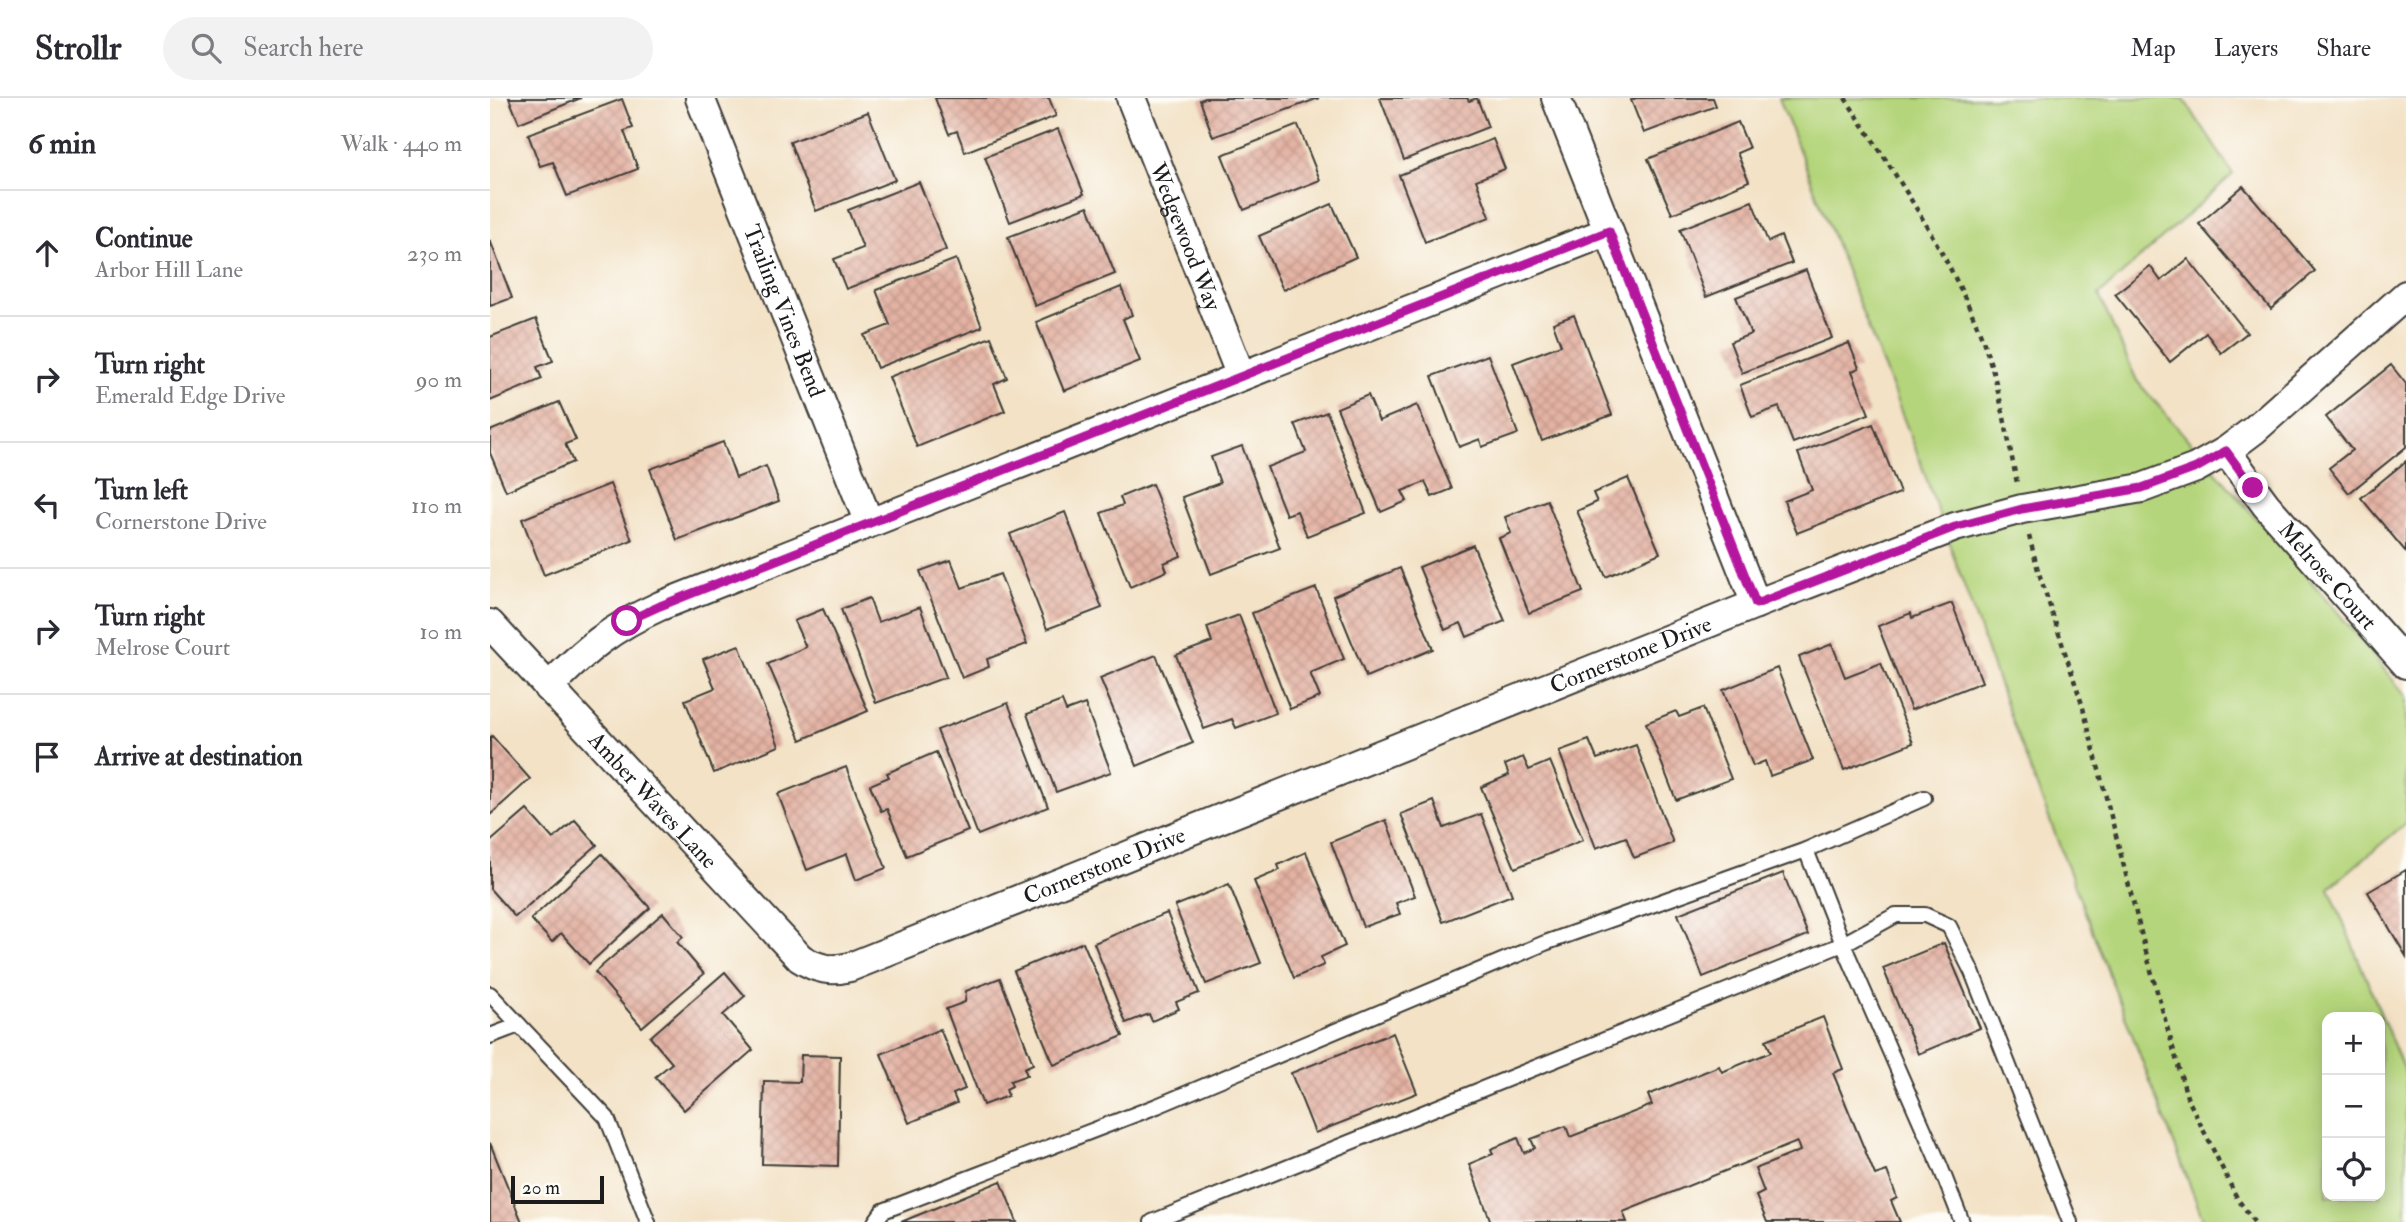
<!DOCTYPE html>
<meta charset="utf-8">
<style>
body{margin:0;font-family:"IM FELL Double Pica",serif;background:#f2f2f3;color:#2b2b33}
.controls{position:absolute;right:21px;bottom:21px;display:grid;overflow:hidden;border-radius:14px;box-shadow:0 4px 18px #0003}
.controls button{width:63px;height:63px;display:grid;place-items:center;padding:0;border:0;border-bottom:2px solid #e1e1e2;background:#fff;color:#2b2b33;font:35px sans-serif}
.scale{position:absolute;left:21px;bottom:18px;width:93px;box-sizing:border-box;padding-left:7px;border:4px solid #1c1c1c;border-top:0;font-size:19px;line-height:24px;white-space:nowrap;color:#1c1c1c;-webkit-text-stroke:5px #fdfcf7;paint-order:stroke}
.stop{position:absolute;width:21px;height:21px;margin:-16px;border:5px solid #b5179e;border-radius:50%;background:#fff}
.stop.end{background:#b5179e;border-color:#fff;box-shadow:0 2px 7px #0008}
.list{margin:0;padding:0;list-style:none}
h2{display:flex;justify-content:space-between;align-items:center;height:91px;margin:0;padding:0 28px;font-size:30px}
h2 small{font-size:23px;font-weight:400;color:#7c7c81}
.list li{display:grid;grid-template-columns:46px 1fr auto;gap:21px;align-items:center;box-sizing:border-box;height:126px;padding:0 28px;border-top:2px solid #e1e1e2}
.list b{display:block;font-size:26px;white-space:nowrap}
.list p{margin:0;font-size:23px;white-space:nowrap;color:#7c7c81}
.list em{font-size:23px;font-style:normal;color:#7c7c81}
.icon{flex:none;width:38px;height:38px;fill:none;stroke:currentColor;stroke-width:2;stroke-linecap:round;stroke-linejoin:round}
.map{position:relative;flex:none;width:1916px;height:1124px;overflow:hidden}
header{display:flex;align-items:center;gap:42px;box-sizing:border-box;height:98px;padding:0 35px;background:#fff;border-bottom:2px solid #e1e1e2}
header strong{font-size:33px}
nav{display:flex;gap:38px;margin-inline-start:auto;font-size:24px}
.search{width:490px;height:63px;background:#f2f2f3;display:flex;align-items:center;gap:18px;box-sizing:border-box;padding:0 24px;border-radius:38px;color:#7c7c81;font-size:26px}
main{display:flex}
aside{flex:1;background:#fff}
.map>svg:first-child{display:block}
.park{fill:#b5d57c;stroke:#68784c;stroke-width:2;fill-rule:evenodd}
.building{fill:url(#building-cross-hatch)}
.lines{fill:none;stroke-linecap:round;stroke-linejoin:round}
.service-casing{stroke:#3c3a36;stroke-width:18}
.minor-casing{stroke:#3c3a36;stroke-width:32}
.path{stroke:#3c3a36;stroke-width:4.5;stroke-dasharray:5 5;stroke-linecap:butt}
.service{stroke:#fff;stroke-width:14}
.minor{stroke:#fff;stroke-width:28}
.route{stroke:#b5179e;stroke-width:9}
.labels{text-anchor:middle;stroke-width:7;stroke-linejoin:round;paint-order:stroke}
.street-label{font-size:23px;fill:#1c1c1c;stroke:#fdfcf7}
</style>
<header>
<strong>Strollr</strong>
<div class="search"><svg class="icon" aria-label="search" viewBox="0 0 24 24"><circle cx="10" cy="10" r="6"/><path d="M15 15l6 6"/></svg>Search here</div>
<nav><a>Map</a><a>Layers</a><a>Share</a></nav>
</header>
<main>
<aside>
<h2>6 min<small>Walk · 440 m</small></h2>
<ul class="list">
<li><svg class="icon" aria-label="ahead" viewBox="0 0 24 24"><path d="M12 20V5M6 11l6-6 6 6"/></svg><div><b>Continue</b><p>Arbor Hill Lane</p></div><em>230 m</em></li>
<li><svg class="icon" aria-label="right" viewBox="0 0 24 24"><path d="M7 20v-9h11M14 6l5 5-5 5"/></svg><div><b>Turn right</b><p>Emerald Edge Drive</p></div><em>90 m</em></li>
<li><svg class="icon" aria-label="left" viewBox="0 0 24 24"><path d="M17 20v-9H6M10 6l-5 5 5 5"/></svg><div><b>Turn left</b><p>Cornerstone Drive</p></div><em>110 m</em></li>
<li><svg class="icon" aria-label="right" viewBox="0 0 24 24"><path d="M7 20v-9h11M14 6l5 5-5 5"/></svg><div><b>Turn right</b><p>Melrose Court</p></div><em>10 m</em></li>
<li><svg class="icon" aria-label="arrive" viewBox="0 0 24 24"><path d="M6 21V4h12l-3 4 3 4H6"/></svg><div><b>Arrive at destination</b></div></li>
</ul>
</aside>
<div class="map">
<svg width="1916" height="1124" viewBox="0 0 1916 1124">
<defs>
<pattern id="building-cross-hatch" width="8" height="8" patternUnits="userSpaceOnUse" patternTransform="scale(1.75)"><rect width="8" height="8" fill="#e3b2a3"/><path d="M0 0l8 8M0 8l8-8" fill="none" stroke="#c2988c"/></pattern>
</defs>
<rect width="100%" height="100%" fill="#fdfcf7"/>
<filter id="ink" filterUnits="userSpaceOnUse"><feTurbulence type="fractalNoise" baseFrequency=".0143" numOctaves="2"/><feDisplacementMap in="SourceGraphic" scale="14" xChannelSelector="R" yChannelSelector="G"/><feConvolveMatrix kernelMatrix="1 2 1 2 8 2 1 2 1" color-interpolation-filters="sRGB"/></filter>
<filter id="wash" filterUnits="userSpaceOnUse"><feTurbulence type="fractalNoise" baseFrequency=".00686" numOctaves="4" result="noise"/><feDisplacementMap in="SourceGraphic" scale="28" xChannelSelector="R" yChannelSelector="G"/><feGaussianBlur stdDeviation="1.57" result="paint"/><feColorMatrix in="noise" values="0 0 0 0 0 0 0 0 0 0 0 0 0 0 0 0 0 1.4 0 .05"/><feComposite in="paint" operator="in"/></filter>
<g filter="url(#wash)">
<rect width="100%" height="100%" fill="#f3e2c6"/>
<path class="park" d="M 1289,0 L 1693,0 L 1743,76 L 1609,197 L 1647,283 L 1851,518 L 1916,598 L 1916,725 L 1839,790 L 1916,977 L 1916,1124 L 1714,1124 L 1524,629 L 1429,360 ZM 1837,919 L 1890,919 L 1890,1098 L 1837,1098 Z"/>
<g id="blocks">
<g class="building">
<polygon points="19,0 91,0 29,25"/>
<polygon points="445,0 559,0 566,18 475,54 467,33 459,36"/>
<polygon points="715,0 829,0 723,39 710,2"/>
<polygon points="890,0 977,0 979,3 987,0 998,29 914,62"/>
<polygon points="1146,0 1223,0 1226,8 1154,35 1141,2"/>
<polygon points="132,1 143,30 134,33 148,71 77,98 63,64 50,68 38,36"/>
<polygon points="378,14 405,82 326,113 300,44"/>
<polygon points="1248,24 1259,50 1247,55 1259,83 1182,116 1158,61"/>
<polygon points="808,27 830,82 754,112 732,57"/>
<polygon points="568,31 594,96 520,124 495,59"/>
<polygon points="1003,41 1015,71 986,82 1000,119 935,144 909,77"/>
<polygon points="429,84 456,152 356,191 344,161 373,150 358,112"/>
<polygon points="1753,88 1825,173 1781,211 1709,126"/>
<polygon points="1262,103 1278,144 1291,138 1302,165 1216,199 1190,131"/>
<polygon points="842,106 866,159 793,192 769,138"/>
<polygon points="598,108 625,176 545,208 518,139"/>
<polygon points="0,142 22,200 0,208"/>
<polygon points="466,161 492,229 387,270 374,237 400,227 386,192"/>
<polygon points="1698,161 1757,235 1731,255 1716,235 1680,264 1625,196 1660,168 1671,183"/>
<polygon points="1316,172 1342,240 1252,275 1240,244 1261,236 1246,199"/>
<polygon points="631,189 642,217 633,221 650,263 574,293 546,224"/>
<polygon points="1084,217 1122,317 1052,343 1023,265 1071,247 1063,225"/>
<polygon points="46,221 63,263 47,269 52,281 0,303 0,239"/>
<polygon points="501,239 517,280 504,286 515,313 427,349 399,279"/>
<polygon points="1359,245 1369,270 1362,273 1379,316 1303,345 1289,309 1262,319 1250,287"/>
<polygon points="998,257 1028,336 992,349 990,341 969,349 942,278"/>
<polygon points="1901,267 1916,286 1916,349 1859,395 1839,370 1862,352 1836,319"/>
<polygon points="878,297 889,323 927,307 962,391 942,399 935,384 912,393 917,403 891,414 847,310"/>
<polygon points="69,304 86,342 75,346 83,364 16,393 0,355 0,333"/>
<polygon points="837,314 876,415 817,438 807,413 796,417 777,369 816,354 805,326"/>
<polygon points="1383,326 1410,395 1307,435 1294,403 1322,392 1308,355"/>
<polygon points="233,344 246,380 276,368 289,403 187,442 160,371"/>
<polygon points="752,348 790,450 721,476 692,399 730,385 721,359"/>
<polygon points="1916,363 1916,454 1871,400"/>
<polygon points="1138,380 1170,455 1116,479 1087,413 1107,404 1103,395"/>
<polygon points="120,386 142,442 54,477 32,421"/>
<polygon points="662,386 691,458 674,465 677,473 640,489 611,415 633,407 630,399"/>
<polygon points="1057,402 1093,494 1039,515 1009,440 1021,435 1015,419"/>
<polygon points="575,414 612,510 557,531 520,436"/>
<polygon points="983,447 1015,523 977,539 971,525 955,532 929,469"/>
<polygon points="461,462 472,490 510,476 537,546 497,561 499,569 472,580 430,473"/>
<polygon points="910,470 943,551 876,579 843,498"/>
<polygon points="826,490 854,561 820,575 830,599 800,611 762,515"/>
<polygon points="379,500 388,524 430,509 456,579 386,605 351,511"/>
<polygon points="1462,505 1492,584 1421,612 1388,528 1421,515 1422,520"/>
<polygon points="333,511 378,613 311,642 278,566 316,549 304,523"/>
<polygon points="749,517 786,615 746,630 742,621 714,631 686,557 722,544 717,529"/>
<polygon points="1342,546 1355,579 1391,565 1423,645 1354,672 1309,559"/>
<polygon points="249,547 289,648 224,675 195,602 225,590 213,561"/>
<polygon points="666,557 703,645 647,668 610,580"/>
<polygon points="1287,570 1323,662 1280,678 1275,663 1263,668 1233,592"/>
<polygon points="572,603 576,613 595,606 621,674 566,694 537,616"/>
<polygon points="518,605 558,709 488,737 447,632"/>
<polygon points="1213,610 1241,681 1186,702 1156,625 1186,613 1189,619"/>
<polygon points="2,638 40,681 0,717 0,640"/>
<polygon points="1099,642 1107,661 1146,647 1183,745 1144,760 1136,739 1106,750 1069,653"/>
<polygon points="446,654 478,733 417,758 397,711 391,713 380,687 399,679 397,675"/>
<polygon points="1033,659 1039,672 1060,663 1093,742 1025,770 991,689 1019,677 1015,667"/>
<polygon points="356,669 396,770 366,782 357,756 317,772 288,696"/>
<polygon points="944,703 954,730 991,716 1022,797 953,824 911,716"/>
<polygon points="37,712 63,741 85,722 107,747 25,819 0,791 0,744"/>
<polygon points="896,722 925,798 906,805 910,816 873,829 841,744"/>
<polygon points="816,754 855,848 831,859 834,867 804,880 764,783 790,772 788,767"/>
<polygon points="112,756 160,810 99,866 71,835 62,844 41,821"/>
<polygon points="1916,772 1916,858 1878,794"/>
<polygon points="1293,775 1318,837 1213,879 1188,816"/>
<polygon points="739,786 771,865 716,886 685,808"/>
<polygon points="173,815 193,839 187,844 214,876 152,929 105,874"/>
<polygon points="677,815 709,895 686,904 689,911 662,923 659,916 636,925 604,845"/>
<polygon points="593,844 633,938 564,967 524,873"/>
<polygon points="1454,845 1490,930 1428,956 1393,870"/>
<polygon points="235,874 255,898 233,917 263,952 194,1012 165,979 182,965 160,939"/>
<polygon points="510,880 543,966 534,970 537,977 520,983 522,988 516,991 518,998 493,1007 456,911 475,904 476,893"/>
<polygon points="1333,919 1353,971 1343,975 1385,1077 1397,1073 1407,1100 1401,1103 1410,1124 1277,1124 1266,1098 1274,1094 1265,1071 1310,1053 1307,1044 1133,1114 1137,1124 1001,1124 979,1066 1003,1056 1001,1051 1028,1040 1034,1055 1045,1050 1041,1041 1076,1028 1080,1039 1162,1007 1158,997 1229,968 1232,974 1281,954 1276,942"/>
<polygon points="450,931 475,991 463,996 467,1005 419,1025 391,956"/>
<polygon points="903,935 927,995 825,1035 801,975"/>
<polygon points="311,957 350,958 348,1068 272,1066 274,983 310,984"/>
<polygon points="0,1045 32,1124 0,1124"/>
<polygon points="511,1083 527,1124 411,1124"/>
</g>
</g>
</g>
<g filter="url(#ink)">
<use href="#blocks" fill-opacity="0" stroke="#3c3a36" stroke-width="2"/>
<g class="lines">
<g class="service-casing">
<g id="service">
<polyline points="1316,752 1434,700"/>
<polyline points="0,896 117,1020 158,1124"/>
<polyline points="0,938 29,927"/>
<polyline points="385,1124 393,1113 667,1008 1055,845 1316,752 1353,846 1406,817 1435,817 1459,828 1482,874 1580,1124"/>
<polyline points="662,1124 1353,846 1450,1068 1472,1124"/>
</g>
</g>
<g class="minor-casing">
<g id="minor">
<path id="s1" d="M 210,0 L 379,425"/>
<path id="s2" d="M 641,0 L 751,278"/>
<polyline points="1066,0 1266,506"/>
<path id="s3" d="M 1736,353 L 1776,407 L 1916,566"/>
<path id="s4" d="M 0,526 L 310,860 C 327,871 341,874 360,869 L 1266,506 L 1465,429 L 1532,411 L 1652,390 L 1706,370 L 1736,353 L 1764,332 L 1916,197"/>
<path d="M 58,590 C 96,551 121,530 170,508 L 1119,133"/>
</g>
</g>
<g class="path">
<path d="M 1355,0 C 1403,72 1452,145 1486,225 C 1508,276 1516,332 1527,385"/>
<polyline points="1539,438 1548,472 1592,606 1657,858 1697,999 1747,1100 1764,1124"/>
</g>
<use href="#service" class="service"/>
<use href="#minor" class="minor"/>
</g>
</g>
<g class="lines" filter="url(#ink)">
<polyline class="route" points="137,523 170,508 1119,133 1266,506 1465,429 1532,411 1652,390 1706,370 1736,353 1763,390"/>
</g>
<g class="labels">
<g class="street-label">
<text dy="8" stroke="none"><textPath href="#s2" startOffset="149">Wedgewood Way</textPath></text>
<text dy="8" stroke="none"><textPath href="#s1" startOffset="229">Trailing Vines Bend</textPath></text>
<text dy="8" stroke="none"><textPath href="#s3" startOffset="161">Melrose Court</textPath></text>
<text dy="8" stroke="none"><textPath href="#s4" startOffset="1349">Cornerstone Drive</textPath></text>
<text dy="8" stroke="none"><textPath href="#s4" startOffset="240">Amber Waves Lane</textPath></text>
<text dy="8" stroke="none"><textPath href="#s4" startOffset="782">Cornerstone Drive</textPath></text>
</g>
</g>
</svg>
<div class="controls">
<button>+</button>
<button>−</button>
<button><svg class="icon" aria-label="locate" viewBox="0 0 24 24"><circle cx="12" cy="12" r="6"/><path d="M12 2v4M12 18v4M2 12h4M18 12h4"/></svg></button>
</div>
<div class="scale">20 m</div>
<div class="stop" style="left:137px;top:523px"></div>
<div class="stop end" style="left:1763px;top:390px"></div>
</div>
</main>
